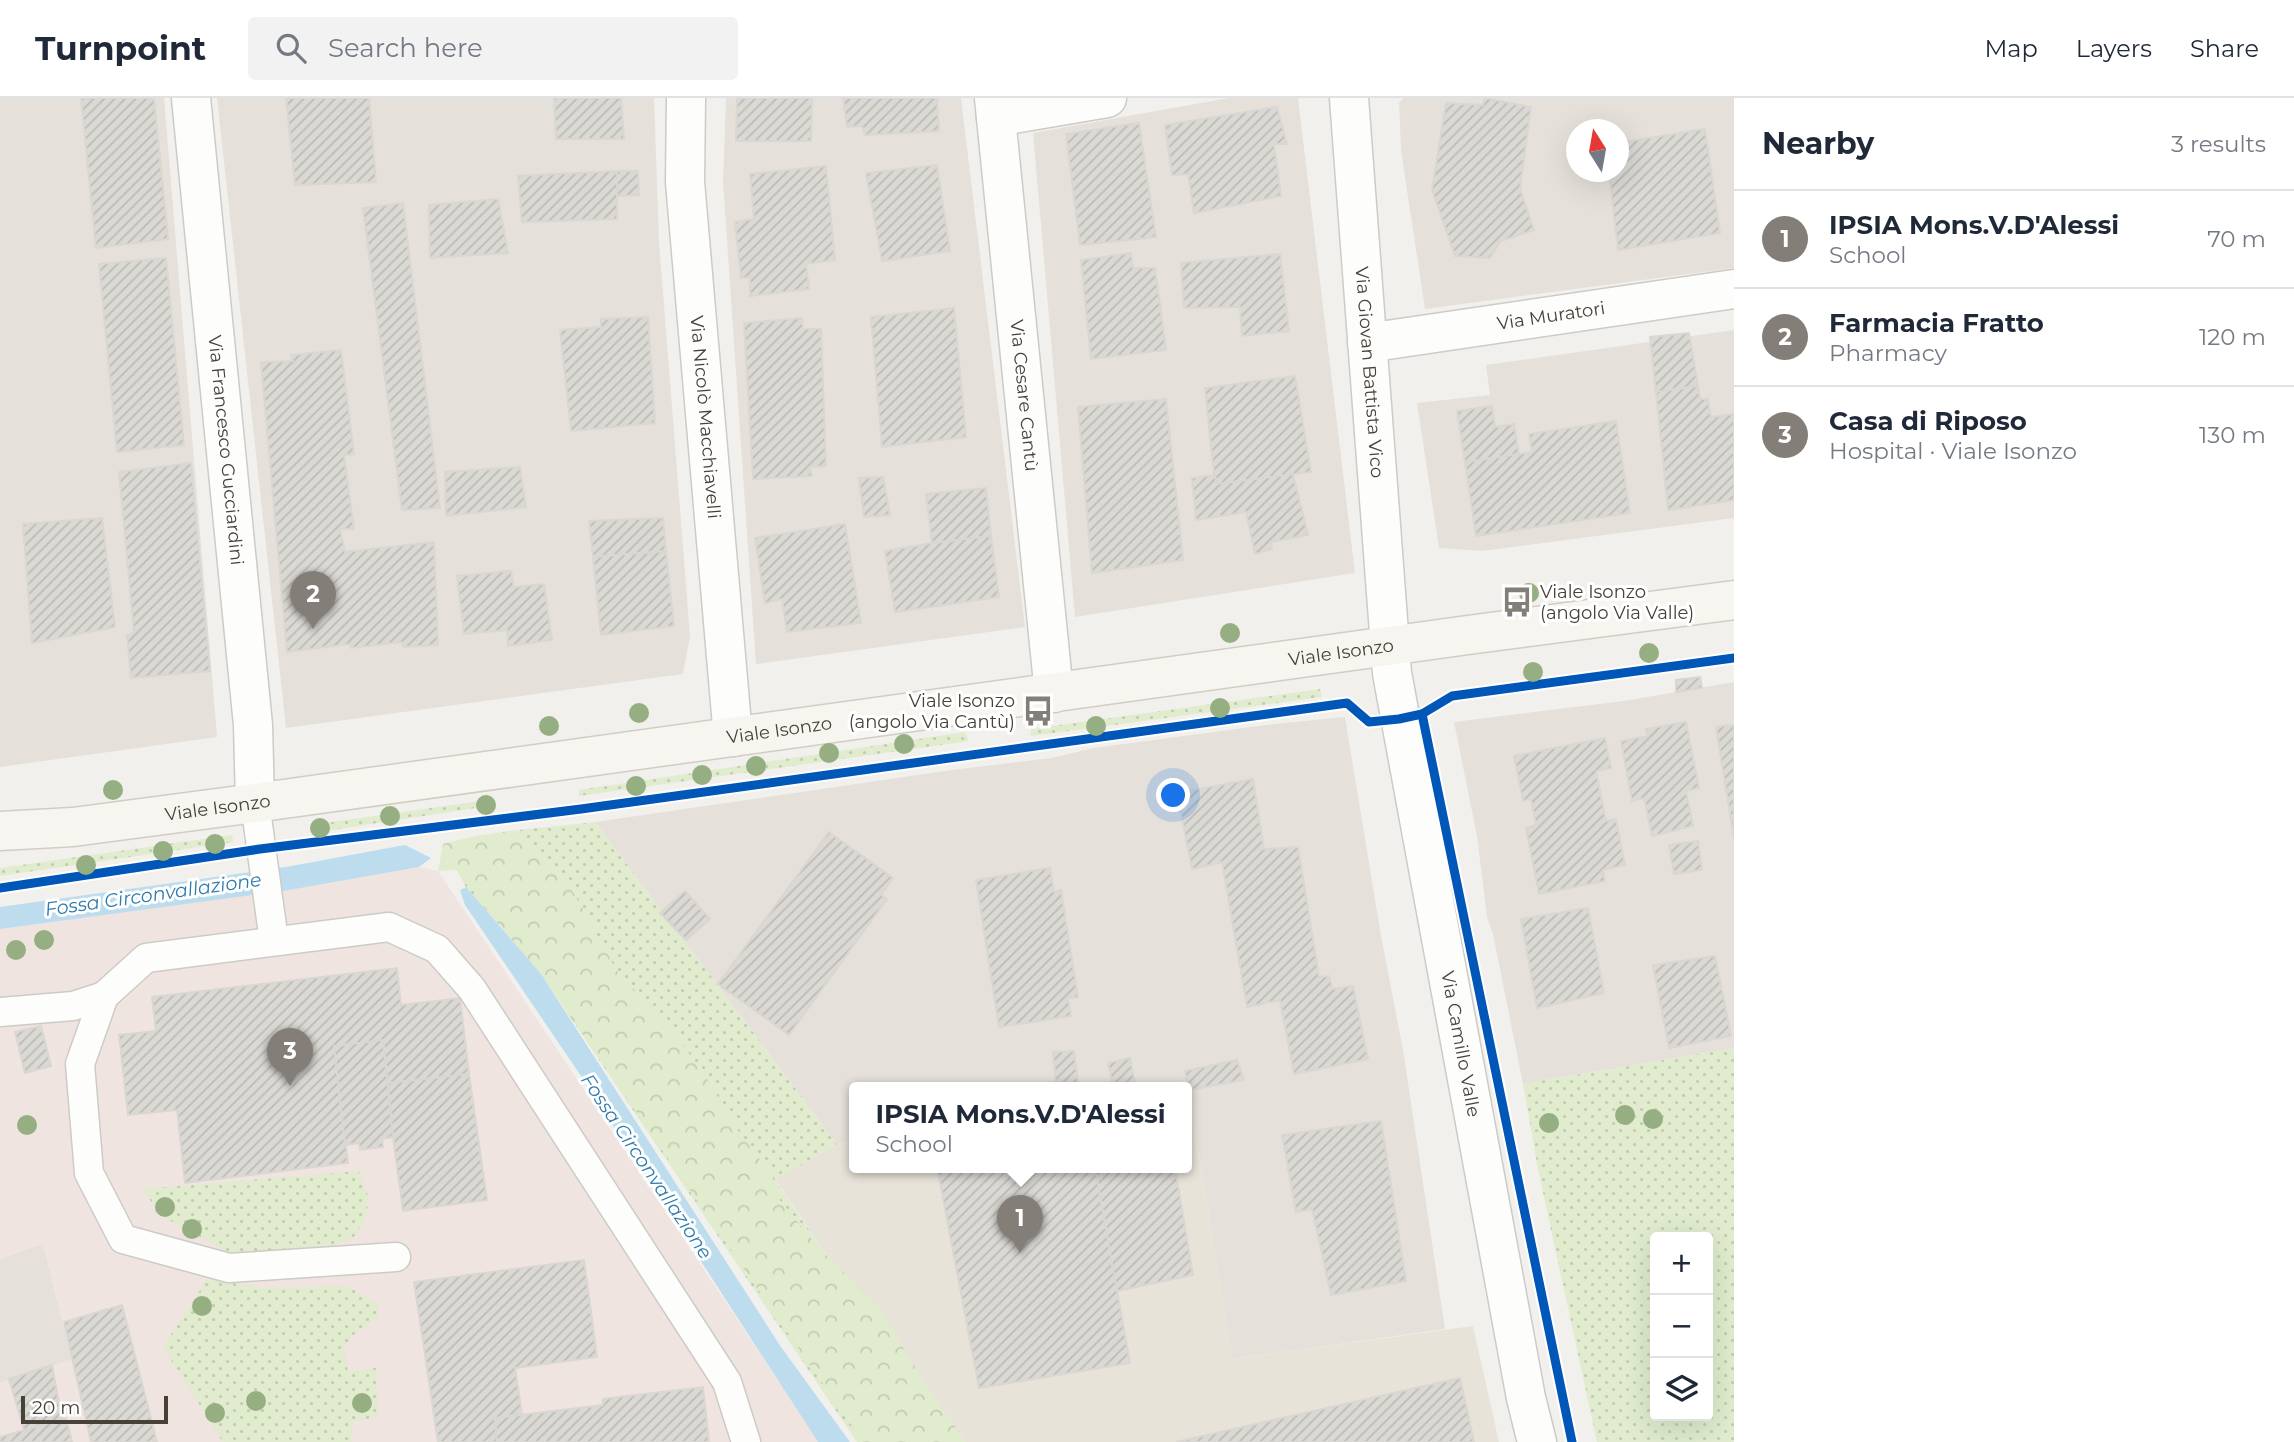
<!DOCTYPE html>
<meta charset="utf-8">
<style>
body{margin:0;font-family:Montserrat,sans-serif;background:#f2f2f3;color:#1f2937}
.controls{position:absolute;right:21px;bottom:21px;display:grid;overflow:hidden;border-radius:7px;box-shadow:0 7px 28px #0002}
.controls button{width:63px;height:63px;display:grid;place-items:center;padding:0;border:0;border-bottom:2px solid #e0e1e3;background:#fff;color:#1f2937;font:35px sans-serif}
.compass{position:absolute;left:1566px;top:21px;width:63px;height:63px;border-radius:50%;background:#fff;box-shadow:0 7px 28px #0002;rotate:349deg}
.scale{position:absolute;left:21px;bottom:18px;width:147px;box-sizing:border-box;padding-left:7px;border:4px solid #484138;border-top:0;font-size:19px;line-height:24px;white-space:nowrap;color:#484138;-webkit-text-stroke:5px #fff;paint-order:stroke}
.you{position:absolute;left:1174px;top:698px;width:24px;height:24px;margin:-18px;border:5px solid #fff;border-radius:50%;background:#1a73e8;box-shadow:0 0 0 10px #1a73e833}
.badge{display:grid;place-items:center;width:46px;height:46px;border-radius:50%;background:#837e77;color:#fff;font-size:23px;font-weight:700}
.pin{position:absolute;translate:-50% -58px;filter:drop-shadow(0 2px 4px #0008)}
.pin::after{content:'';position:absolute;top:37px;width:24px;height:21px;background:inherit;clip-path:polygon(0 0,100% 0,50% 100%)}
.popup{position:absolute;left:849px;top:984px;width:343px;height:91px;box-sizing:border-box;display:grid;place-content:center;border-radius:7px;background:#fff;filter:drop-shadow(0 2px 5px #0005);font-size:23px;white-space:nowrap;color:#747a83}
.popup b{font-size:26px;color:#1f2937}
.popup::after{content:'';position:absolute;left:50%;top:100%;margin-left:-14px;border:14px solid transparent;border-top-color:#fff}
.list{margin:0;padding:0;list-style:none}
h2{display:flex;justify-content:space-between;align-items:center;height:91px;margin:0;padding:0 28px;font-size:30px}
h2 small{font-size:23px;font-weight:400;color:#747a83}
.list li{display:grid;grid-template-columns:46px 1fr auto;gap:21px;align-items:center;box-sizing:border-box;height:98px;padding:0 28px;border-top:2px solid #e0e1e3}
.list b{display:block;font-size:26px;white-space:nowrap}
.list p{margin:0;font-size:23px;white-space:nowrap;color:#747a83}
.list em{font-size:23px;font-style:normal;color:#747a83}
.icon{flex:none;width:38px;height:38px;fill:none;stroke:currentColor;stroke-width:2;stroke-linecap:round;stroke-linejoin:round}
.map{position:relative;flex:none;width:1734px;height:1344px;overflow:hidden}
header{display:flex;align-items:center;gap:42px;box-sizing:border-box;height:98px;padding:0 35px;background:#fff;border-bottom:2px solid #e0e1e3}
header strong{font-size:33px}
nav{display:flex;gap:38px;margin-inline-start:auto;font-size:24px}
.search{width:490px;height:63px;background:#f2f2f3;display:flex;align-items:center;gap:18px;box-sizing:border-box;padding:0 24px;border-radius:7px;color:#747a83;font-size:26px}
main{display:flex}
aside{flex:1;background:#fff}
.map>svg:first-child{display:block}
.residential{fill:#e5e1da;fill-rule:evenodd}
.education{fill:#e8e3d8}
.medical{fill:#f0e4e1}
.green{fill:url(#green-dots);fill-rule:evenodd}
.forest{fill:url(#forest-crowns)}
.water{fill:#bdddef}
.building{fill:url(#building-hatch);stroke:#dad7d2;stroke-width:2}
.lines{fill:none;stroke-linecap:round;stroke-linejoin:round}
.service-casing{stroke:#cdcbc7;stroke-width:31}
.minor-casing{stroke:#cdcbc7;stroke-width:41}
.secondary-casing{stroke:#d1cdc3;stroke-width:41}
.service{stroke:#fdfdfc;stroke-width:28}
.minor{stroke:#fdfdfc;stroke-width:38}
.secondary{stroke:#f7f5f0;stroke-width:38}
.cycleway-casing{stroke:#fff;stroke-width:13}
.cycleway{stroke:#0057b8;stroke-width:9}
.tree{fill:#96af82}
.labels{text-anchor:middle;stroke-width:6;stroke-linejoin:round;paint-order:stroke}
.street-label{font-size:18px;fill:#484138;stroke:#fff}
.poi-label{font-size:18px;fill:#484138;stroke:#fff;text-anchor:start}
.water-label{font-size:19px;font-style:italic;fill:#2f7cac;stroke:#fff}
</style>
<header>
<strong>Turnpoint</strong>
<div class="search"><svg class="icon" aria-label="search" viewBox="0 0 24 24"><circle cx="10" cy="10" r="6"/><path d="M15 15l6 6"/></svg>Search here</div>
<nav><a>Map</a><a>Layers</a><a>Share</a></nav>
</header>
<main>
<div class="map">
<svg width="1734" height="1344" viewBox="0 0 1734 1344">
<defs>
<pattern id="green-dots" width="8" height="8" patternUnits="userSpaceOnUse" patternTransform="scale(1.75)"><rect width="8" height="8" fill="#e0eccd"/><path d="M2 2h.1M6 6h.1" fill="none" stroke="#c2ccb1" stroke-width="1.8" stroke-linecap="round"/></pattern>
<pattern id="forest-crowns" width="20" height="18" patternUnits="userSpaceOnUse" patternTransform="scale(1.75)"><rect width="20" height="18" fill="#e0eccd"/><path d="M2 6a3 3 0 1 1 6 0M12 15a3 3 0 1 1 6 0" fill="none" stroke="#c2ccb1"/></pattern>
<pattern id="building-hatch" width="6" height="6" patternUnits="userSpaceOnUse" patternTransform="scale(1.75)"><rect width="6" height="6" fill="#dbd9d4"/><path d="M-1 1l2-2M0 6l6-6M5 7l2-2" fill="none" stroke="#bdbbb7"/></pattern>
</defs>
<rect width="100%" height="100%" fill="#f1f0ec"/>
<g class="residential">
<polygon points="0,0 164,0 217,639 0,669"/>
<polygon points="217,0 654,0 659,144 690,538 683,576 286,630"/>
<polygon points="726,0 961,0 1025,529 756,566 723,84"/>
<polygon points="1229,0 1298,0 1355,475 1075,519 1033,35"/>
<path d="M 1403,0 L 1734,0 L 1734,170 L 1425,211 L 1401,52 L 1399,5 ZM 1576,32 L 1618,32 L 1618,74 L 1576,74 Z"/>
<polygon points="1734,232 1734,420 1482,453 1439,450 1417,305 1490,297 1486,267"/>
<polygon points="1734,584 1734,950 1523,986 1493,836 1487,819 1477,738 1454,624 1624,603"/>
<polygon points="1345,619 1381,838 1403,952 1445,1231 1232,1261 1189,992 1186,992 1186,989 854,989 854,1043 837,1046 595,724 952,672 1051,660 1094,650 1274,626"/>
<polygon points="43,1145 72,1262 0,1285 0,1161"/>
</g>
<polygon class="education" points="1186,992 1189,992 1232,1261 1473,1228 1499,1344 954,1344 775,1081 837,1046 854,1043 854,1069 1186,1069"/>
<polygon class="medical" points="419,769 438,773 819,1344 0,1344 0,1285 72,1261 43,1146 0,1161 0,830"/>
<g class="green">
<polygon points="1320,591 1322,599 1031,638 1031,631"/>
<polygon points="965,634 969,643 579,698 579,692"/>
<polygon points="494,701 495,707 313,735 311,727"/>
<polygon points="595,724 837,1046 775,1082 954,1344 857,1344 541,876 466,789 443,746 510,733"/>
<polygon points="232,737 233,744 0,778 0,770"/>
<path d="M 1734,950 L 1734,1344 L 1597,1344 L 1538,1071 L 1523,986 ZM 1655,1139 L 1708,1139 L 1708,1318 L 1655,1318 Z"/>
<polygon points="359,1073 369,1101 364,1124 353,1140 331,1148 231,1156 160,1117 143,1091"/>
<polygon points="208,1180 262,1190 347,1188 379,1206 377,1220 352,1238 344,1250 348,1274 376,1270 379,1319 353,1323 351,1344 223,1344 163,1249"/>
</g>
<polygon class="forest" points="510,733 559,772 579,804 618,875 661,918 705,977 740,1036 775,1081 778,1100 819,1150 879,1210 921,1279 966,1344 863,1344 541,876 477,801 468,777 455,772 438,773 443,746 476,738"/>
<g class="water">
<polygon points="405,747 431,760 419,769 289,792 0,831 0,809 286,769"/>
<polygon points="466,789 541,876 781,1249 850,1344 818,1344 579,975 465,807 460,792"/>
</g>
<g class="building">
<polygon points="81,0 154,0 168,141 96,150"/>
<polygon points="286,0 369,0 376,84 295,87"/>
<polygon points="554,0 621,0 624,41 556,41"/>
<polygon points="737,0 812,0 811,43 736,43"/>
<polygon points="843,0 937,0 939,33 865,37 862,28 847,29"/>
<polygon points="1485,0 1531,9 1520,91 1534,132 1501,143 1490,160 1455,158 1432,92 1446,5 1483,7"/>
<polygon points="1277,9 1287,46 1274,46 1281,98 1194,115 1188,76 1172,77 1165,27"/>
<polygon points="1139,25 1156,139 1080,147 1066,36"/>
<polygon points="1705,31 1720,135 1618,152 1609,74 1618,74 1618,45"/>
<polygon points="937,67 950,153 882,163 866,75"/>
<polygon points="826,68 835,162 806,166 809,191 750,198 750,179 741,180 735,124 754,121 750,76"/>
<polygon points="617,73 638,73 639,97 616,98"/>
<polygon points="617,73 617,121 522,124 518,78"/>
<polygon points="498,101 508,155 430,160 429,107"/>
<polygon points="403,105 440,410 402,412 363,110"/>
<polygon points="1131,155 1133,170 1155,170 1166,252 1091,261 1081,162"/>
<polygon points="1280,156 1289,233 1242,238 1240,209 1184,210 1181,165"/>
<polygon points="166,160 184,347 117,354 99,166"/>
<polygon points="954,210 966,339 882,349 871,219"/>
<polygon points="648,219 655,325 571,333 560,232 601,229 601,221"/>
<polygon points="802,220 803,231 821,231 826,368 810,369 812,378 753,381 744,225"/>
<polygon points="1689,235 1698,288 1656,294 1650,239"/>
<polygon points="341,252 354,356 344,357 354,431 340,431 345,454 434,444 438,547 403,549 401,544 351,550 350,546 287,554 261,264 293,263 291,257"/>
<polygon points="1295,278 1311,374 1218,386 1214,377 1205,290"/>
<polygon points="1698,288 1700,301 1708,301 1711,319 1734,316 1734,402 1668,412 1656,294"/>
<polygon points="1166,301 1183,462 1092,475 1078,309"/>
<polygon points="1492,308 1495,329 1514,326 1519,356 1465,364 1457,313"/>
<polygon points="1616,323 1630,415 1476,438 1465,364 1532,354 1529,336"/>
<polygon points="191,365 210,573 131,580 127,537 134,535 119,374"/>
<polygon points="520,369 526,409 446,418 445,374"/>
<polygon points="1293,376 1308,437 1271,444 1272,451 1255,456 1246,414 1196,422 1192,380 1214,377 1218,386"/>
<polygon points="883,379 890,417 864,419 859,380"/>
<polygon points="986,390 991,438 932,445 926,396"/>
<polygon points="102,420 115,529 32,545 23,426"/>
<polygon points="663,420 666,453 593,459 589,423"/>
<polygon points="845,426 861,525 787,534 782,501 765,505 755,440"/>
<polygon points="991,438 999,499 895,514 885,453 932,445"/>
<polygon points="666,453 674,528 601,537 593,459"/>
<polygon points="511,473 514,489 544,486 552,542 508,548 507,532 464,536 457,478"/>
<polygon points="1700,579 1702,590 1676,594 1676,582"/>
<polygon points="1686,624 1699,690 1686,693 1693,728 1652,738 1644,700 1632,703 1621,643 1648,638 1646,631"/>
<polygon points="1734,627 1734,741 1716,629"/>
<polygon points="1605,640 1611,670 1596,673 1606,723 1616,721 1625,767 1603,772 1605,783 1539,796 1526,730 1536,727 1531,701 1523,703 1514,658"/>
<polygon points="1253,681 1264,751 1298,749 1319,879 1329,878 1333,891 1353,888 1368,961 1294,976 1280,902 1247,909 1222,764 1192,771 1177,695"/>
<polygon points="829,734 893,780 881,797 887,801 789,937 718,886"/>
<polygon points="1698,743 1702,772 1674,776 1669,747"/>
<polygon points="1050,770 1054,794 1061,792 1078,899 1068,900 1071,918 999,929 976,782"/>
<polygon points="685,793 710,821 686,842 660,815"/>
<polygon points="1588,810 1604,895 1537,910 1521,821"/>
<polygon points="1715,858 1731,938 1669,950 1653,867"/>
<polygon points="397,870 401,907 460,900 469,976 388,985 383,942 334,948 348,1065 185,1085 177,1012 128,1017 119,937 156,933 152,899"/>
<polygon points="41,928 51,968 25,975 15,934"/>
<polygon points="383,942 393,1039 382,1041 383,1049 360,1052 359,1045 345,1047 334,948"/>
<polygon points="1074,953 1078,985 1056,987 1053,954"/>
<polygon points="1130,960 1136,989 1113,989 1108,965"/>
<polygon points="1237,962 1244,982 1189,992 1185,973"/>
<polygon points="469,976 487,1102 403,1113 393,1039 388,985"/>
<polygon points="1381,1023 1406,1183 1331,1197 1312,1111 1296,1114 1282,1037"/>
<polygon points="937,1069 1095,1069 1130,1265 979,1290"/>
<polygon points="1095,1069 1175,1069 1193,1177 1117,1193"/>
<polygon points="584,1162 597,1259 515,1270 522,1316 495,1320 497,1344 438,1344 414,1184"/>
<polygon points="122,1207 157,1344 91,1344 64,1224"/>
<polygon points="52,1267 62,1321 24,1332 9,1281"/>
<polygon points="1460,1280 1474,1344 1176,1344"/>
<polygon points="703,1289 709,1344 497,1344 495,1320 603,1307 603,1301"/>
<polygon points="66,1320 72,1344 0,1344 0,1339"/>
</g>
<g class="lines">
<g class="service-casing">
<g id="service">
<polyline points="255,705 274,843"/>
<polyline points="0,914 73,908 104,898"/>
<polyline points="396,1159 229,1170 123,1141 89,1075 80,966 104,898 146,860 389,829 437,851 472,891 727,1284 746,1344"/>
</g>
</g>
<g class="minor-casing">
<g id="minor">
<path id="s1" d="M 191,0 L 253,627 L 255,705"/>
<path id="s2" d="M 686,0 L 685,84 L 733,639"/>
<path id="s3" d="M 994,0 L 1054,595"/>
<path id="s4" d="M 1349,0 L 1392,575 L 1526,1300 L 1537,1344"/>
<polyline points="996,19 1107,0"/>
<path id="s5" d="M 1367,245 L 1734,191"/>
</g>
</g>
<g class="secondary-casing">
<g id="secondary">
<path id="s6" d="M 0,733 L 73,729 L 255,705 L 1468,537 L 1734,502"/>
</g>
</g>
<use href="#service" class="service"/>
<use href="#minor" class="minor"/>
<use href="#secondary" class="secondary"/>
<g class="cycleway-casing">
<g id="cycleway">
<polyline points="1422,616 1572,1344"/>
<polyline points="0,790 260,751 581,711 1347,605 1369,624 1399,621 1422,616 1452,598 1734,560"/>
</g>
</g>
<use href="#cycleway" class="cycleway"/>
</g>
<g class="tree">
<circle cx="1529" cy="495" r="10"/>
<circle cx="1230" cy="535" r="10"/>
<circle cx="1649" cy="555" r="10"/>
<circle cx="1533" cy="574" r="10"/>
<circle cx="1220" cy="610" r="10"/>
<circle cx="639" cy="615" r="10"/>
<circle cx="549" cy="628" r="10"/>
<circle cx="1096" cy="628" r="10"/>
<circle cx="904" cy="646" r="10"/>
<circle cx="829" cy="655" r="10"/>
<circle cx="756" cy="668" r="10"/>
<circle cx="702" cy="677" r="10"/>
<circle cx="636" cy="688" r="10"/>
<circle cx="113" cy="692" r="10"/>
<circle cx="486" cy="707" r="10"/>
<circle cx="390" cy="718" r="10"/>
<circle cx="320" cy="730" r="10"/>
<circle cx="215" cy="746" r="10"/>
<circle cx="163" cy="753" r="10"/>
<circle cx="86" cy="767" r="10"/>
<circle cx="44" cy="842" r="10"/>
<circle cx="16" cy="852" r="10"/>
<circle cx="1625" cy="1017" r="10"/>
<circle cx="1653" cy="1021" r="10"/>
<circle cx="1549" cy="1025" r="10"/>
<circle cx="27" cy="1027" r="10"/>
<circle cx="165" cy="1109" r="10"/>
<circle cx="192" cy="1131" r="10"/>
<circle cx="202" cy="1208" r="10"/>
<circle cx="256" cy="1303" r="10"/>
<circle cx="362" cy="1305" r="10"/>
<circle cx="215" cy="1315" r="10"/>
</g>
<defs>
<g id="bus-bare" transform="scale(2.415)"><path d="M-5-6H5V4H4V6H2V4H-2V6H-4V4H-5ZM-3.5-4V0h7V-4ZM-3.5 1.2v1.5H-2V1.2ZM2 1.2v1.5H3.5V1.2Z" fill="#837e77" stroke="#fff" stroke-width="2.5" paint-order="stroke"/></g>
</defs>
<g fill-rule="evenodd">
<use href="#bus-bare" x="1517" y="504"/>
<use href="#bus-bare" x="1038" y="613"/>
</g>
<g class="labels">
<g class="street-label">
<text dy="6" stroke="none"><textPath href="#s5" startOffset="186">Via Muratori</textPath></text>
<text dy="6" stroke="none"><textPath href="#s4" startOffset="275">Via Giovan Battista Vico</textPath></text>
<text dy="6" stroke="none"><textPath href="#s3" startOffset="299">Via Cesare Cantù</textPath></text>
<text dy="6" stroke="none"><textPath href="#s2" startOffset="320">Via Nicolò Macchiavelli</textPath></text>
<text dy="6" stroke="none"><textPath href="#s1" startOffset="354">Via Francesco Gucciardini</textPath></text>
<text dy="6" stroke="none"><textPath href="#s6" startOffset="1353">Viale Isonzo</textPath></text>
<text dy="6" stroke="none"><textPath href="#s6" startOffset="786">Viale Isonzo</textPath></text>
<text dy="6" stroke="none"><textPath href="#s6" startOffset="219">Viale Isonzo</textPath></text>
<text dy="6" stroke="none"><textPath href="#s4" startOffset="954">Via Camillo Valle</textPath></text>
</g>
<g class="poi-label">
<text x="1540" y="500">Viale Isonzo<tspan x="1540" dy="21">(angolo Via Valle)</tspan></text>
<text x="1015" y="609" text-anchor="end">Viale Isonzo<tspan x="1015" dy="21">(angolo Via Cantù)</tspan></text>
</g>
<g class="water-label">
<text transform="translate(153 796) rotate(-8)" y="7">Fossa Circonvallazione</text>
<text transform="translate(647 1068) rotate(56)" y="7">Fossa Circonvallazione</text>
</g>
</g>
</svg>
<div class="controls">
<button>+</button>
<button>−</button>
<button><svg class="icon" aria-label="layers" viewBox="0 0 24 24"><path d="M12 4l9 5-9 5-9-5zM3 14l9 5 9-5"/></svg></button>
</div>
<svg class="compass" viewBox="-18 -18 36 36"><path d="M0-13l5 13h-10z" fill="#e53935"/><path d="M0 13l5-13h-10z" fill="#747a83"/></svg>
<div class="scale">20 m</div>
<div class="you"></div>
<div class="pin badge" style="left:1020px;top:1155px">1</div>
<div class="popup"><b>IPSIA Mons.V.D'Alessi</b>School</div>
<div class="pin badge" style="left:313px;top:531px">2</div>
<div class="pin badge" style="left:290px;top:988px">3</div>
</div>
<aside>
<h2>Nearby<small>3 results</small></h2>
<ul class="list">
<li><span class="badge">1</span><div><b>IPSIA Mons.V.D'Alessi</b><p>School</p></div><em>70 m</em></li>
<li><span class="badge">2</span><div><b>Farmacia Fratto</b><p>Pharmacy</p></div><em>120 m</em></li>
<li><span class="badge">3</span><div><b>Casa di Riposo</b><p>Hospital · Viale Isonzo</p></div><em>130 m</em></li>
</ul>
</aside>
</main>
